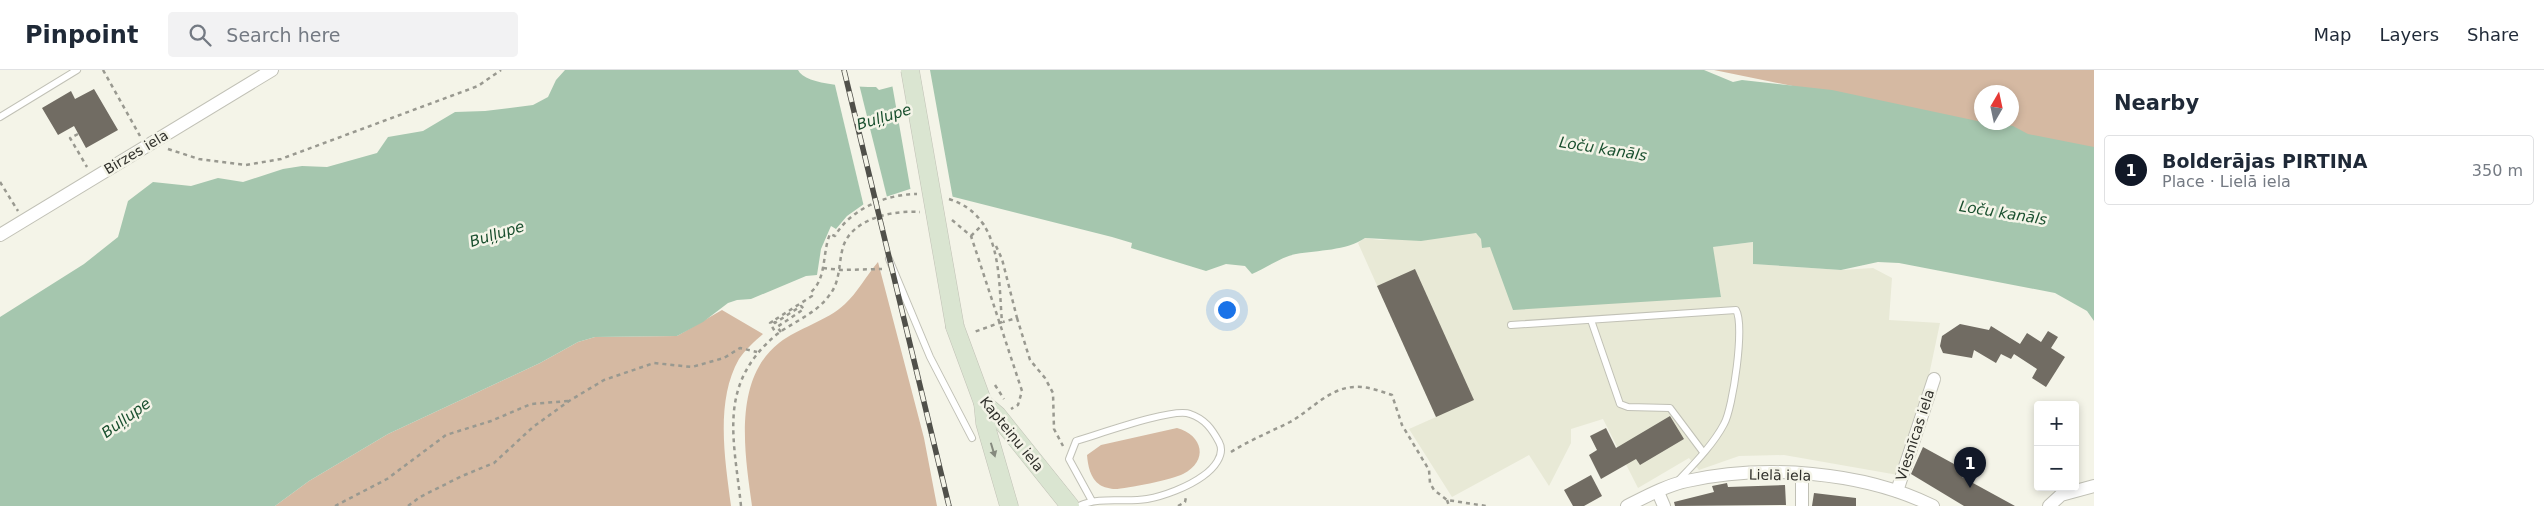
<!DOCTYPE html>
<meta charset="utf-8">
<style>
body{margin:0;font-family:"DejaVu Sans",sans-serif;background:#f2f2f3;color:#1f2937}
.controls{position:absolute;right:15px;bottom:15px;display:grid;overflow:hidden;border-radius:5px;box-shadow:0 2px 8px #0003}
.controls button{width:45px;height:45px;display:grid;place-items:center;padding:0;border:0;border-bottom:1px solid #e0e1e3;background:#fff;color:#1f2937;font:25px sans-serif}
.compass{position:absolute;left:1974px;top:15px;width:45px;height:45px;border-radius:50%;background:#fff;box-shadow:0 2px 8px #0003;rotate:9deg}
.you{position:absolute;left:1226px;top:239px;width:18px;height:18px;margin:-12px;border:4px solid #fff;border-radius:50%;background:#1a73e8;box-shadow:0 0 0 8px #1a73e833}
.badge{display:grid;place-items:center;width:32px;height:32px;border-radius:50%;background:#111827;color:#fff;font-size:16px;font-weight:700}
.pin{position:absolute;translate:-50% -41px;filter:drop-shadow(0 1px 2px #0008)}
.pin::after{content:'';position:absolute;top:26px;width:18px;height:15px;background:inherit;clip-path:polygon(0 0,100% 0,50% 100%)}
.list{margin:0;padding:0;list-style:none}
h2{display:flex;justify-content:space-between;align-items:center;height:65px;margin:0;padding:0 20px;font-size:21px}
h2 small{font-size:16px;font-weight:400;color:#747a83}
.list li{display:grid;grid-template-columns:32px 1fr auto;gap:15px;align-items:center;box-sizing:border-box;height:70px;margin:0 10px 10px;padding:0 10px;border:1px solid #e0e1e3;border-radius:5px}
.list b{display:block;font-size:19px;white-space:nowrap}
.list p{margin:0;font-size:16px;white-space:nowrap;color:#747a83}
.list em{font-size:16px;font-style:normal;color:#747a83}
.icon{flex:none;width:28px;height:28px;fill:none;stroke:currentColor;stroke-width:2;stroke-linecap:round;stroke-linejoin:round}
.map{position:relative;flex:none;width:2094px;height:436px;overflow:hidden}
header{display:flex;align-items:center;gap:30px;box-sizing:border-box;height:70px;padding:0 25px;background:#fff;border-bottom:1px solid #e0e1e3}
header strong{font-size:24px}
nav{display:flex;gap:28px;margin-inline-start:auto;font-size:18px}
.search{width:350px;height:45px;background:#f2f2f3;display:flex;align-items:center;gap:12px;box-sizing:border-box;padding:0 18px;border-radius:5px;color:#747a83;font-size:19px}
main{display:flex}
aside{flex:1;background:#fff}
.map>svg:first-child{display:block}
.built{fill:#e8e9d6}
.green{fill:#d5b9a2;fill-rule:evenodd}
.water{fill:#a5c6ae}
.pier{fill:#f4f4e8}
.building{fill:#716c63}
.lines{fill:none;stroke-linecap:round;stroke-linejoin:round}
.lane-casing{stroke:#c1c1b6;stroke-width:8}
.street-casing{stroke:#c1c1b6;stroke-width:14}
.secondary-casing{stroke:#c1c1b6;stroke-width:19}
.path{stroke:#999990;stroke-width:2.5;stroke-dasharray:4 4;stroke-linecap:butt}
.lane{stroke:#fff;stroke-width:6}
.street{stroke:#fff;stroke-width:12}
.secondary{stroke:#dae5d1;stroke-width:18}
.rail-casing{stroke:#50504a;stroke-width:5.5}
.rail{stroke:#f4f4e8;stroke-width:4;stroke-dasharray:11;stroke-linecap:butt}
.secondary-bridge-casing{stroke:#c1c1b6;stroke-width:19;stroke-linecap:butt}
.secondary-bridge{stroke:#dae5d1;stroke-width:18}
.oneway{fill:#858a7e}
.labels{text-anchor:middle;stroke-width:5;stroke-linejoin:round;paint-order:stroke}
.street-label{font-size:14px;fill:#30302b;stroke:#f4f4e8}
.water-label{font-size:15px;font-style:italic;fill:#194f2e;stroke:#f4f4e8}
</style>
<header>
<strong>Pinpoint</strong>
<div class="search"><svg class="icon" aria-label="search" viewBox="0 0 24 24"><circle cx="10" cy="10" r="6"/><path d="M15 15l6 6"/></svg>Search here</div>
<nav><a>Map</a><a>Layers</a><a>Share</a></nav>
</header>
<main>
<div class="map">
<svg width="2094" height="436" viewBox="0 0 2094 436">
<rect width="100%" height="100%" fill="#f4f4e8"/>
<polygon class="built" points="1471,162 1476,163 1490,176 1721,226 1712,177 1754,172 1753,194 1841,200 1873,198 1892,208 1889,250 1940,253 1929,305 1898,405 1784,385 1739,386 1699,400 1689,388 1638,418 1603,349 1571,359 1571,373 1549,416 1529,385 1452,427 1409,359 1436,347 1358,173 1365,168 1380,170"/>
<g class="green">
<path d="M 1714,0 L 2094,0 L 2094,88 L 1890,36 ZM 1982,22 L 2012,22 L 2012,52 L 1982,52 Z"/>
<path d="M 878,192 L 924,368 L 937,436 L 752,436 C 745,385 732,310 779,273 C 798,258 827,251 845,234 C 857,223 867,205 878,192 Z"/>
<path d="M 722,240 L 763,264 C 755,271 745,280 739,289 C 715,331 725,390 731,436 L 275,436 L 309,411 L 388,364 L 540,293 L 578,272 L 595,267 L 677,266 Z"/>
<path d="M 1177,358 C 1203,365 1209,391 1183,404 C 1174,409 1126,419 1115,419 C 1111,419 1103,417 1100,415 C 1090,408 1088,396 1087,385 L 1101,375 Z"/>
</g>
<path class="water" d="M 565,0 L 798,0 C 805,16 859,17 876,17 L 879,20 L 898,15 L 902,0 L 1704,0 L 1733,12 L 1742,10 L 1832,20 L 1982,52 L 2013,56 L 2028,64 L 2094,77 L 2094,251 L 2087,241 L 2055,223 L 1899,193 L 1878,192 L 1841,200 L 1753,194 L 1753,172 L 1713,177 L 1721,227 L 1513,240 L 1490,177 L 1482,178 L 1481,169 L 1476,163 L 1421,171 L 1365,168 C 1346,181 1318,180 1296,184 C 1281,187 1266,198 1252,204 L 1245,196 L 1226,194 L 1206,201 L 1131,178 L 1132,173 L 1112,167 L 946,125 L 910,119 L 864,134 L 847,146 L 836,159 L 831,156 L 821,179 L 817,205 L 806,206 L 751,229 L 737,230 L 728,233 L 703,252 L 677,266 L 595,267 L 578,272 L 540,293 L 388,364 L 309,411 L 275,436 L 0,436 L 0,247 L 84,194 L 118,167 L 128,131 L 153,112 L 191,116 L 218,108 L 243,112 L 283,99 L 302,96 L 327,97 L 377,83 L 388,67 L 423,61 L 455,42 L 485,41 L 533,35 L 548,27 L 556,10 Z"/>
<g class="pier">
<polygon points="898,0 930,0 953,129 911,122 892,14 899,9"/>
<polygon points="834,11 859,14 887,127 864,137"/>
</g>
<g class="building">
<polygon points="94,19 118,60 86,78 74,56 58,65 42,38 71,21 75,29"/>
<polygon points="1415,199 1474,330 1436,347 1377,216"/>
<polygon points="1960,254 1989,260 1991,256 2020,274 2027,263 2041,272 2048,261 2058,267 2051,278 2065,287 2046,317 2032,308 2037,299 2014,284 2011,289 2001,284 1996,293 1974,280 1972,288 1943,283 1940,276 1942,266"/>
<polygon points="1670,346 1684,369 1640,395 1636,389 1601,409 1589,385 1597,380 1590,366 1606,358 1616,378"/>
<polygon points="1923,377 1965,400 1962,407 2015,436 1964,436 1911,404"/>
<polygon points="1591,405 1602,426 1584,436 1573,436 1564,420"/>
<polygon points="1727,413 1728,417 1785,415 1786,435 1675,436 1674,432 1714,422 1712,416"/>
<polygon points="1814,423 1856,428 1856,436 1812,436"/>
</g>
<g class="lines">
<g class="lane-casing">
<g id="lane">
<polyline points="0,47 77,0"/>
<polyline points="889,189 930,287 972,368"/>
<polyline points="1591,250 1620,334 1628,337 1670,338 1703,382"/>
<path d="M 1511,255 L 1736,240 C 1745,255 1733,338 1724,354 C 1713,375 1693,395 1677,412"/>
<path d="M 1079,436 C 1101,426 1124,433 1147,429 C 1164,426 1188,417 1203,406 C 1213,399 1226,385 1219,372 C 1212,359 1205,349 1190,344 C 1174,337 1097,365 1076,371 L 1069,389 L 1092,431"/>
</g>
</g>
<g class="street-casing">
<g id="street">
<polyline points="0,165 272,0"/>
<polyline points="1802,404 1802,436"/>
<polyline points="1897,421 1934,309"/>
<polyline points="1658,422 1664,436"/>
<path d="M 1627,436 C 1645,427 1667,415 1687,411 C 1764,394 1862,401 1933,436"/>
<polyline points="2049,436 2061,425 2094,416"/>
</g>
</g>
<g class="secondary-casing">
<g id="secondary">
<polyline points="955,257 983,333 997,345 1070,436"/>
<polyline points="983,333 985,353 1009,436"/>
</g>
</g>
<g class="path">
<polyline points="103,0 140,66"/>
<polyline points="78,64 70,68 87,97"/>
<polyline points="168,79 199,89 246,95 281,89 478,16 501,0"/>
<polyline points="0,112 18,141"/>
<path d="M 949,129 C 1003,146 998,207 1002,252 L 974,262"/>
<polyline points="952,150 971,166 1022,321 1018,335 1011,339"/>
<polyline points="971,166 984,153"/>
<polyline points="996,176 1002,189 1017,248 1003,252"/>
<polyline points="823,198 841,200 882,199"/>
<polyline points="1017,248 1030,290 1045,308 1053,323 1054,359 1063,376"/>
<polyline points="773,251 770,253 777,265"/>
<path d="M 781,262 L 777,257 L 804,239 L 801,236 L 775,253 L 773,251 L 812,226 L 811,222 C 827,208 822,183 830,164 L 835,166 C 850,139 887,124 917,124"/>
<polyline points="995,315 1004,329"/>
<path d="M 1231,382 C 1250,370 1270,362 1290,352 C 1310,341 1329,318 1354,317 C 1367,316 1380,321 1392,325 L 1402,355 L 1429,400 L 1430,413 L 1434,420 L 1447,430 L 1486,436"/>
<polyline points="1447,430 1449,436"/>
<polyline points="335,436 387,409 446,365 491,351 531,334 568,331"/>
<polyline points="408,436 420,427 462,406 494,393 533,357 569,331 604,310 654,293 692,297 724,288 740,278 757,282"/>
<path d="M 741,436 C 734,368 717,315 776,265 C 793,252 815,244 828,227 C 841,212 838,195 843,177 C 852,148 894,140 920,142"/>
<polyline points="1178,436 1185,432 1186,427"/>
</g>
<use href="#lane" class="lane"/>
<use href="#street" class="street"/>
<use href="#secondary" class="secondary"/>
<g class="rail-casing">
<polyline id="rail" points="844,0 949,436"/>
</g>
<use href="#rail" class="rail"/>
<g class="secondary-bridge-casing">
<polyline id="secondary-bridge" points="910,0 955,257"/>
</g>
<use href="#secondary-bridge" class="secondary-bridge"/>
</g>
<defs><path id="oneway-solid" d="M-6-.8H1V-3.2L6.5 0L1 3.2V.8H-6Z" transform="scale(1.25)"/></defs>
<use class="oneway" href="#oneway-solid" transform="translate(993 380) rotate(73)"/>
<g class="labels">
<g class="street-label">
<text transform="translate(136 82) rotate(-31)" y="5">Birzes iela</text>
<text transform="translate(1012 364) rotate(51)" y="5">Kapteiņu iela</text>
<text transform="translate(1915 365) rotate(-72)" y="5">Viesnīcas iela</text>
<text transform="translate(1780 405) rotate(1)" y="5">Lielā iela</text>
</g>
<g class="water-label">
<text transform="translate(884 47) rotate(-17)" y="5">Buļļupe</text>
<text transform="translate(1603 79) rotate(9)" y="5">Loču kanāls</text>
<text transform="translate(2003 143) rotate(9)" y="5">Loču kanāls</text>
<text transform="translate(497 164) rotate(-17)" y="5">Buļļupe</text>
<text transform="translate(126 348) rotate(-36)" y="5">Buļļupe</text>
</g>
</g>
</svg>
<div class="controls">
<button>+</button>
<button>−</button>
</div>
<svg class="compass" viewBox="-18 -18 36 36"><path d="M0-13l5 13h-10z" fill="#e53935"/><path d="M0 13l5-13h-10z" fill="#747a83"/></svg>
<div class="you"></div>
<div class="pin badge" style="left:1970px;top:418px">1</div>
</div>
<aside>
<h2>Nearby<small></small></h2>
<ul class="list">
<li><span class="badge">1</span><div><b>Bolderājas PIRTIŅA</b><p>Place · Lielā iela</p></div><em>350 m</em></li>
</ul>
</aside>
</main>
